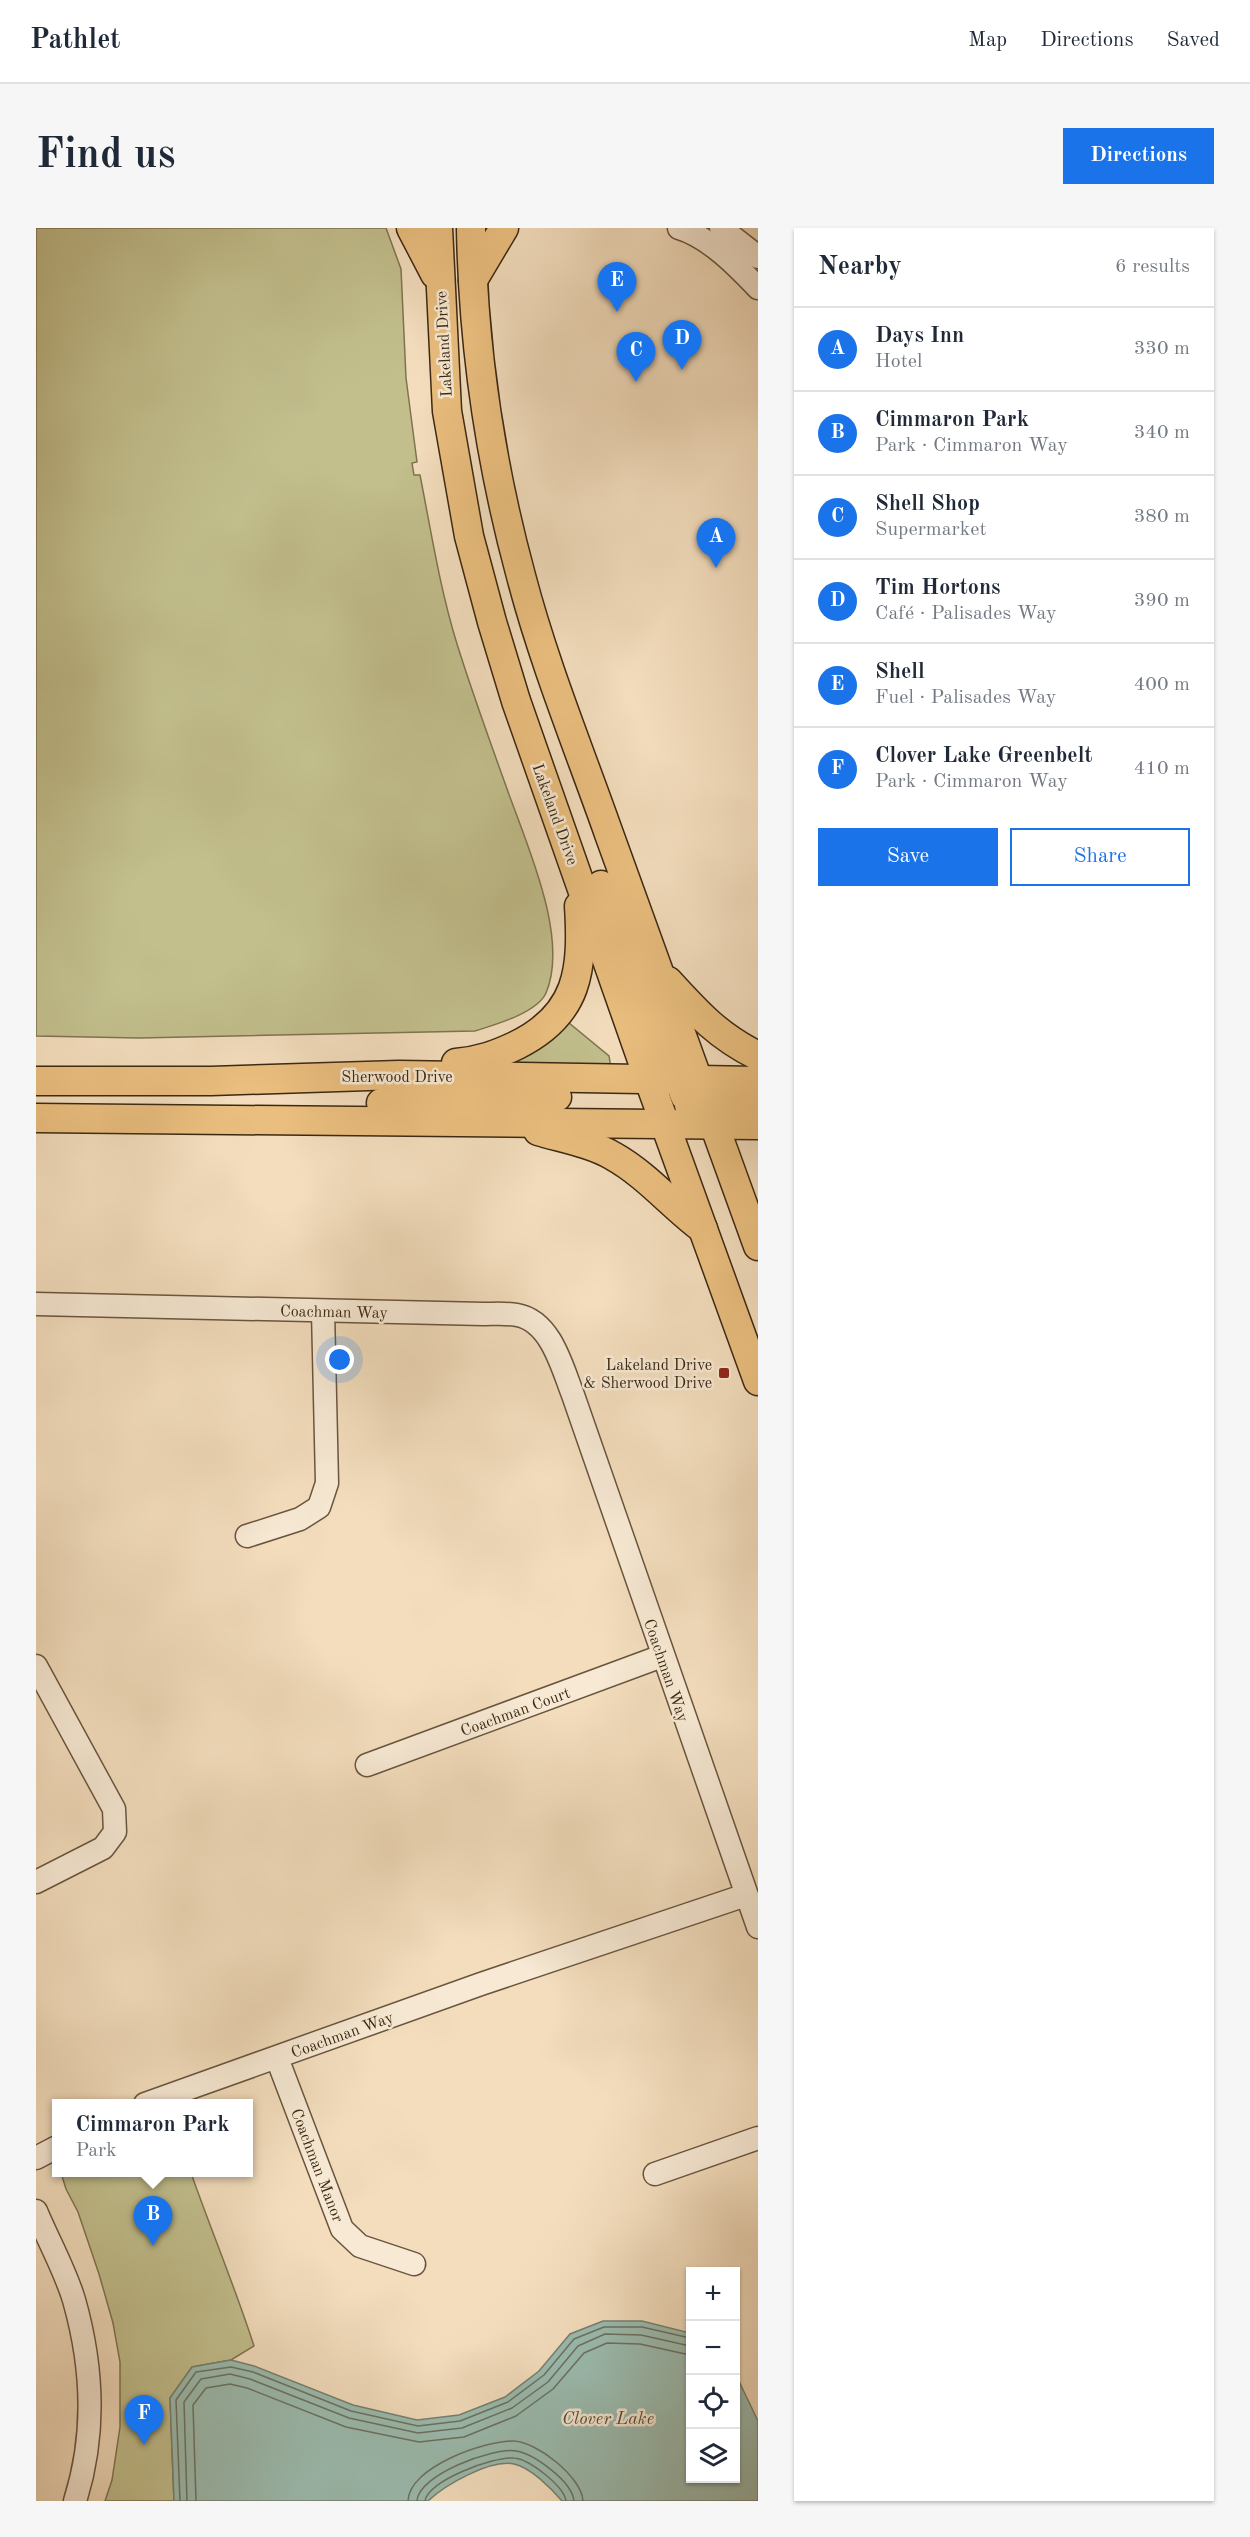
<!DOCTYPE html>
<meta charset="utf-8">
<style>
body{margin:0;font-family:"Old Standard TT",serif;background:#f6f6f7;color:#1f2937}
.controls{position:absolute;right:18px;bottom:18px;display:grid;overflow:hidden;border-radius:0px;box-shadow:0 2px 4px #0004}
.controls button{width:54px;height:54px;display:grid;place-items:center;padding:0;border:0;border-bottom:2px solid #e0e1e3;background:#fff;color:#1f2937;font:30px sans-serif}
.you{position:absolute;left:304px;top:1132px;width:21px;height:21px;margin:-15px;border:4px solid #fff;border-radius:50%;background:#1a73e8;box-shadow:0 0 0 9px #1a73e833}
.badge{display:grid;place-items:center;width:39px;height:39px;border-radius:50%;background:#1a73e8;color:#fff;font-size:20px;font-weight:700}
.pin{position:absolute;translate:-50% -50px;filter:drop-shadow(0 2px 3px #0008)}
.pin::after{content:'';position:absolute;top:32px;width:21px;height:18px;background:inherit;clip-path:polygon(0 0,100% 0,50% 100%)}
.popup{position:absolute;left:16px;top:1871px;width:201px;height:78px;box-sizing:border-box;display:grid;place-content:center;border-radius:0px;background:#fff;filter:drop-shadow(0 2px 4px #0005);font-size:20px;white-space:nowrap;color:#747a83}
.popup b{font-size:22px;color:#1f2937}
.popup::after{content:'';position:absolute;left:50%;top:100%;margin-left:-12px;border:12px solid transparent;border-top-color:#fff}
.list{margin:0;padding:0;list-style:none}
h2{display:flex;justify-content:space-between;align-items:center;height:78px;margin:0;padding:0 24px;font-size:26px}
h2 small{font-size:20px;font-weight:400;color:#747a83}
.list li{display:grid;grid-template-columns:39px 1fr auto;gap:18px;align-items:center;box-sizing:border-box;height:84px;padding:0 24px;border-top:2px solid #e0e1e3}
.list b{display:block;font-size:22px;white-space:nowrap}
.list p{margin:0;font-size:20px;white-space:nowrap;color:#747a83}
.list em{font-size:20px;font-style:normal;color:#747a83}
.actions{display:flex;gap:12px;padding:18px 24px}
.actions a{flex:1;padding:14px 0;border:2px solid #1a73e8;border-radius:0px;text-align:center;font-size:21px;color:#1a73e8}
.actions .main{background:#1a73e8;color:#fff}
.icon{flex:none;width:33px;height:33px;fill:none;stroke:currentColor;stroke-width:2;stroke-linecap:round;stroke-linejoin:round}
.map{position:relative;flex:none;width:722px;height:2273px;overflow:hidden;border-radius:0px}
header{display:flex;align-items:center;gap:36px;box-sizing:border-box;height:84px;padding:0 30px;background:#fff;border-bottom:2px solid #e0e1e3}
header strong{font-size:28px}
nav{display:flex;gap:33px;margin-inline-start:auto;font-size:21px}
.intro{display:flex;align-items:center;justify-content:space-between;box-sizing:border-box;height:144px;padding:0 36px}
h1{margin:0;font-size:42px}
.button{padding:15px 27px;border-radius:0px;background:#1a73e8;color:#fff;font-size:21px;font-weight:700}
main{display:flex;gap:36px;padding:0 36px}
aside{flex:1;background:#fff;border-radius:0px;box-shadow:0 2px 4px #0004}
.map>svg:first-child{display:block}
.green{fill:#c2bf8d;stroke:#7e7450;stroke-width:1.5}
.water{fill:#9bbcb0;stroke:#758171;stroke-width:1.5}
.lines{fill:none;stroke-linecap:round;stroke-linejoin:round}
.shore{stroke:#6b7261;stroke-width:1.5}
.minor-casing{stroke:#69553d;stroke-width:25}
.major-casing{stroke:#3b2812;stroke-width:31}
.minor{stroke:#f7e9d4;stroke-width:22}
.major{stroke:#eabe7e;stroke-width:28}
.poi-dot{fill:#8f2418;stroke:#f7e9d4;stroke-width:2}
.labels{text-anchor:middle;stroke-width:5;stroke-linejoin:round;paint-order:stroke}
.street-label{font-size:16px;fill:#3b2812;stroke:#f7e9d4}
.poi-label{font-size:16px;fill:#3b2812;stroke:#f7e9d4;text-anchor:end}
.water-label{font-size:18px;font-style:italic;fill:#534d3a;stroke:#f7e9d4}
</style>
<header>
<strong>Pathlet</strong>
<nav><a>Map</a><a>Directions</a><a>Saved</a></nav>
</header>
<div class="intro"><h1>Find us</h1><a class="button">Directions</a></div>
<main>
<div class="map">
<svg width="722" height="2273" viewBox="0 0 722 2273">
<rect width="100%" height="100%" fill="#f3ddbd"/>
<filter id="stains"><feTurbulence type="fractalNoise" baseFrequency=".00333" numOctaves="4"/><feColorMatrix values="0 0 0 0 .2 0 0 0 0 .09 0 0 0 0 .02 0 0 0 .5 -.17"/></filter>
<radialGradient id="worn" r=".72"><stop offset=".6" stop-color="#630" stop-opacity="0"/><stop offset="1" stop-color="#630" stop-opacity=".3"/></radialGradient>
<g class="green">
<path d="M 0,0 L 350,0 L 365,41 L 370,150 L 381,234 L 376,235 L 378,247 L 384,247 C 395,303 404,361 421,416 C 436,464 453,511 470,558 C 489,613 534,709 510,765 C 501,785 458,797 439,803 L 103,810 L 0,808 Z"/>
<polygon points="528,795 533,795 573,828 575,840 480,835"/>
<path d="M 25,1945 L 155,1945 C 175,2002 199,2059 218,2118 L 195,2132 L 156,2139 L 134,2170 L 138,2273 L 69,2273 L 76,2252 L 84,2199 L 84,2134 L 77,2095 L 63,2046 L 42,1984 L 30,1961 Z"/>
</g>
<path class="water" d="M 567,2093 L 606,2093 L 654,2105 L 654,2250 L 700,2250 L 700,2147 L 722,2193 L 722,2273 L 526,2273 C 516,2261 494,2239 478,2236 C 454,2231 409,2257 392,2273 L 138,2273 L 134,2170 L 156,2139 L 195,2132 L 218,2138 L 317,2177 L 381,2192 L 423,2187 L 469,2169 L 503,2143 L 534,2106 Z"/>
<g class="lines">
<g class="shore">
<polyline points="144,2273 140,2172 160,2144 195,2139 217,2144 315,2183 382,2198 424,2193 472,2174 508,2147 538,2111 568,2099 606,2099 654,2110"/>
<polyline points="151,2273 148,2174 165,2151 194,2146 214,2151 313,2190 382,2205 426,2200 476,2180 512,2154 542,2118 569,2106 605,2107 654,2118"/>
<polyline points="160,2273 157,2177 170,2160 194,2156 211,2160 310,2199 383,2214 428,2209 480,2188 517,2161 548,2125 571,2115 604,2116 654,2127"/>
<path d="M 372,2273 C 373,2239 448,2213 477,2213 C 500,2213 546,2249 547,2273"/>
<path d="M 381,2273 C 382,2247 457,2219 480,2223 C 498,2226 536,2253 538,2273"/>
<path d="M 389,2273 C 391,2253 458,2228 478,2230 C 493,2231 528,2258 530,2273"/>
</g>
<g class="minor-casing">
<g id="minor">
<path d="M 643,0 C 673,9 701,38 722,60"/>
<polyline points="685,0 722,29"/>
<path d="M 0,1076 L 448,1086 C 459,1086 470,1085 481,1087 C 515,1093 526,1139 537,1167 L 722,1699"/>
<polyline points="211,1308 264,1291 283,1279 291,1255 287,1083"/>
<polyline points="0,1438 78,1581 79,1604 67,1620 0,1654"/>
<polyline points="331,1537 626,1428"/>
<polyline points="241,1830 306,2001 324,2018 378,2036"/>
<polyline points="109,1876 445,1756 710,1667"/>
<polyline points="0,1930 21,1919"/>
<polyline points="619,1946 722,1910"/>
<path d="M 0,1983 C 12,2012 29,2042 38,2072 C 57,2139 60,2207 39,2273"/>
</g>
</g>
<g class="major-casing">
<g id="major">
<polyline points="375,0 399,46"/>
<polyline points="402,0 411,183 433,308 456,394 480,473 613,852 722,1153"/>
<path d="M 435,0 C 437,118 454,234 485,348 C 508,436 543,521 573,606 C 622,744 673,881 722,1018"/>
<polyline points="437,52 468,0"/>
<polyline points="565,657 649,868"/>
<path d="M 632,753 C 662,786 682,808 722,828"/>
<path d="M 420,835 C 443,833 460,827 481,817 C 543,786 547,742 543,678"/>
<polyline points="0,853 175,853 363,847 722,853"/>
<polyline points="345,875 521,869"/>
<polyline points="653,877 722,876"/>
<polyline points="0,890 722,897"/>
<path d="M 502,903 C 525,910 555,915 577,928 C 611,947 636,978 667,1001"/>
</g>
</g>
<use href="#minor" class="minor"/>
<use href="#major" class="major"/>
</g>
<rect class="poi-dot" x="682" y="1139" width="12" height="12" rx="3"/>
<g class="labels">
<g class="street-label">
<text transform="translate(407 116) rotate(-93)" y="6">Lakeland Drive</text>
<text transform="translate(520 586) rotate(70)" y="6">Lakeland Drive</text>
<text x="361" y="854">Sherwood Drive</text>
<text transform="translate(298 1083) rotate(1)" y="6">Coachman Way</text>
<text transform="translate(631 1442) rotate(71)" y="6">Coachman Way</text>
<text transform="translate(479 1483) rotate(-20)" y="6">Coachman Court</text>
<text transform="translate(306 1806) rotate(-20)" y="6">Coachman Way</text>
<text transform="translate(282 1937) rotate(69)" y="6">Coachman Manor</text>
</g>
<g class="poi-label">
<text x="676" y="1142">Lakeland Drive<tspan x="676" dy="18">&amp; Sherwood Drive</tspan></text>
</g>
<g class="water-label">
<text x="572" y="2196">Clover Lake</text>
</g>
</g>
<rect width="100%" height="100%" filter="url(#stains)"/>
<rect width="100%" height="100%" fill="url(#worn)"/>
</svg>
<div class="controls">
<button>+</button>
<button>−</button>
<button><svg class="icon" aria-label="locate" viewBox="0 0 24 24"><circle cx="12" cy="12" r="6"/><path d="M12 2v4M12 18v4M2 12h4M18 12h4"/></svg></button>
<button><svg class="icon" aria-label="layers" viewBox="0 0 24 24"><path d="M12 4l9 5-9 5-9-5zM3 14l9 5 9-5"/></svg></button>
</div>
<div class="you"></div>
<div class="pin badge" style="left:680px;top:340px">A</div>
<div class="pin badge" style="left:117px;top:2018px">B</div>
<div class="popup"><b>Cimmaron Park</b>Park</div>
<div class="pin badge" style="left:600px;top:154px">C</div>
<div class="pin badge" style="left:646px;top:142px">D</div>
<div class="pin badge" style="left:581px;top:84px">E</div>
<div class="pin badge" style="left:108px;top:2217px">F</div>
</div>
<aside>
<h2>Nearby<small>6 results</small></h2>
<ul class="list">
<li><span class="badge">A</span><div><b>Days Inn</b><p>Hotel</p></div><em>330 m</em></li>
<li><span class="badge">B</span><div><b>Cimmaron Park</b><p>Park · Cimmaron Way</p></div><em>340 m</em></li>
<li><span class="badge">C</span><div><b>Shell Shop</b><p>Supermarket</p></div><em>380 m</em></li>
<li><span class="badge">D</span><div><b>Tim Hortons</b><p>Café · Palisades Way</p></div><em>390 m</em></li>
<li><span class="badge">E</span><div><b>Shell</b><p>Fuel · Palisades Way</p></div><em>400 m</em></li>
<li><span class="badge">F</span><div><b>Clover Lake Greenbelt</b><p>Park · Cimmaron Way</p></div><em>410 m</em></li>
</ul>
<div class="actions"><a class="main">Save</a><a>Share</a></div>
</aside>
</main>
